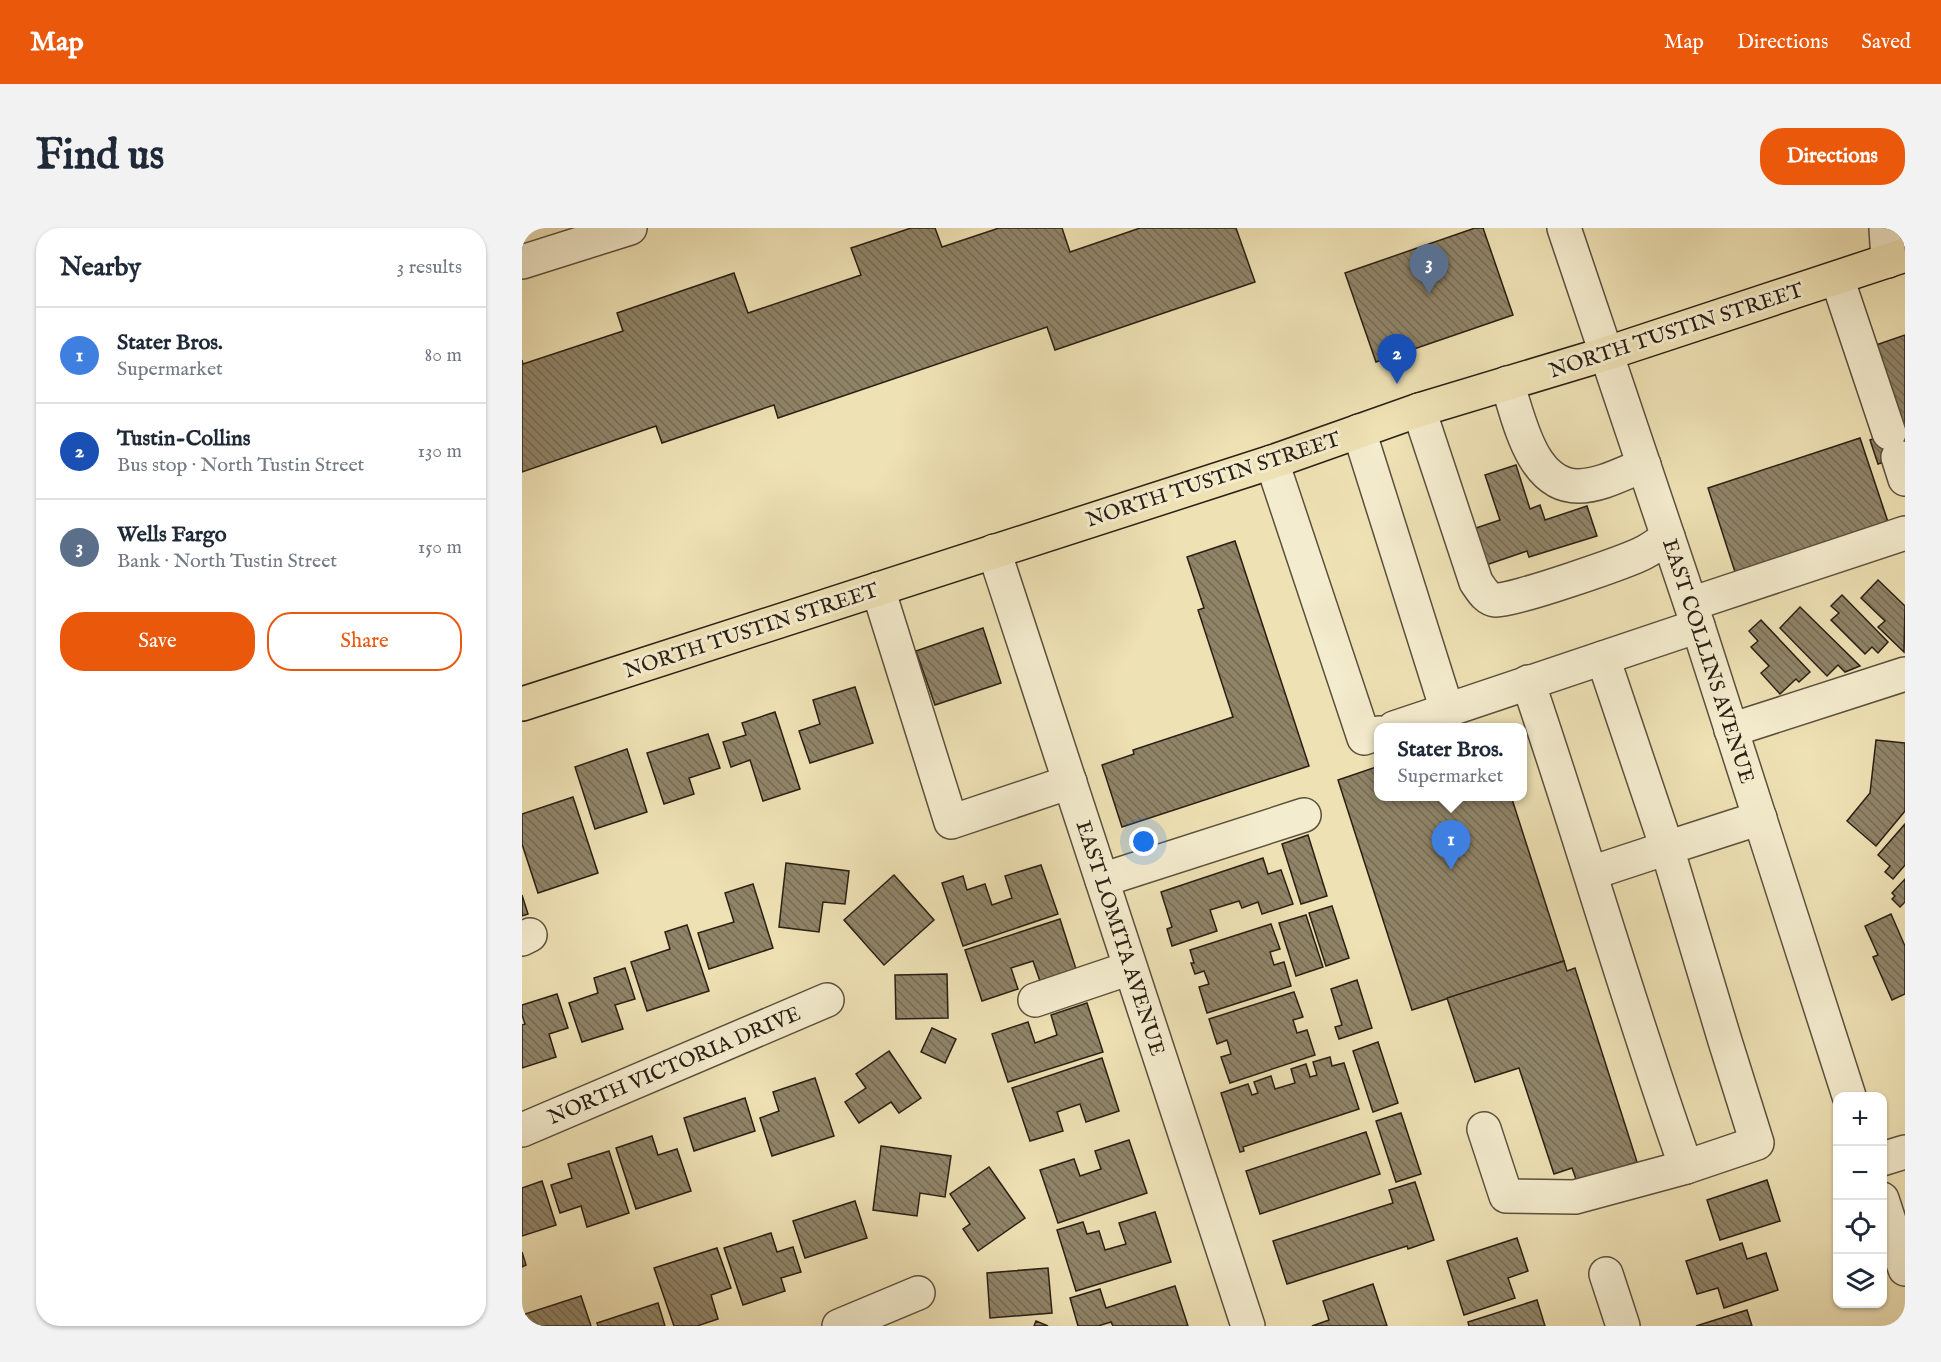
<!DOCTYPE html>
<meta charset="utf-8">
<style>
body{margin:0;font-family:"IM FELL English",serif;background:#f2f2f3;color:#1f2937}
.controls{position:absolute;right:18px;bottom:18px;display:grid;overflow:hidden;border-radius:12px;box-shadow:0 2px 4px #0004}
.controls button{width:54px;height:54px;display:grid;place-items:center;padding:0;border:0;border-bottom:2px solid #e0e1e3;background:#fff;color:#1f2937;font:30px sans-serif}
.you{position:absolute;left:622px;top:614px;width:21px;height:21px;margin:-15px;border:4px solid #fff;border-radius:50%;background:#1a73e8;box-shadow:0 0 0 9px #1a73e833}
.badge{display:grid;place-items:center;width:39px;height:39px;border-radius:50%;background:#ea580c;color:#fff;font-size:20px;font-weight:700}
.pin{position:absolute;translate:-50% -50px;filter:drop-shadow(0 2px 3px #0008)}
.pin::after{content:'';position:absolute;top:32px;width:21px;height:18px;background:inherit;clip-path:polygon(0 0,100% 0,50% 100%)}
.popup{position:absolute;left:852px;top:495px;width:153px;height:78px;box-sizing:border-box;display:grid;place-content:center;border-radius:12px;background:#fff;filter:drop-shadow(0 2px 4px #0005);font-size:20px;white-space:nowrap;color:#747a83}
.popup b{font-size:22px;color:#1f2937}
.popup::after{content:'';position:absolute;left:50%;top:100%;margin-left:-12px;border:12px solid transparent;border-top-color:#fff}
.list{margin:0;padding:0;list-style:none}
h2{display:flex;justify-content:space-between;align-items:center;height:78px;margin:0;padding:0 24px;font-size:26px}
h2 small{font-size:20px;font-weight:400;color:#747a83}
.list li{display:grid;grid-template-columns:39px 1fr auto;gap:18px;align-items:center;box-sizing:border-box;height:96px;padding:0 24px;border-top:2px solid #e0e1e3}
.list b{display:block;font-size:22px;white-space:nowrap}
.list p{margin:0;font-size:20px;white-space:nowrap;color:#747a83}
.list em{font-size:20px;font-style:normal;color:#747a83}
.actions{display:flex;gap:12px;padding:18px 24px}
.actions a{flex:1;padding:14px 0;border:2px solid #ea580c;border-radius:24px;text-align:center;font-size:21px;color:#ea580c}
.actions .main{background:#ea580c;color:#fff}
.icon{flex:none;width:33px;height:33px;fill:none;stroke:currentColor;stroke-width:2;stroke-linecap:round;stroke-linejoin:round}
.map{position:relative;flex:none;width:1383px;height:1098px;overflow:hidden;border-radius:24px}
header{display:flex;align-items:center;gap:36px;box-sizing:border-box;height:84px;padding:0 30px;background:#ea580c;color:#fff}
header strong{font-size:28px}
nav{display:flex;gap:33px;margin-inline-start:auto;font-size:21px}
.intro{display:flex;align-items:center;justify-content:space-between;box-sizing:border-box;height:144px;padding:0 36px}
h1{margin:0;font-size:42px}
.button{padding:15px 27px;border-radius:24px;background:#ea580c;color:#fff;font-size:21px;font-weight:700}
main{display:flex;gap:36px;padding:0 36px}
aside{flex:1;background:#fff;border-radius:24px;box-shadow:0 2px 4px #0004}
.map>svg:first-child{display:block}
.building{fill:url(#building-back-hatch);stroke:#2a2015;stroke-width:1.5}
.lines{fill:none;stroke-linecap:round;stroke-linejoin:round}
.minor-casing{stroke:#5b503d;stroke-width:36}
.major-casing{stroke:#2a2015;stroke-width:36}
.minor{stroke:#f4ecce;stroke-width:33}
.major{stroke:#eee1b4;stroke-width:33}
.labels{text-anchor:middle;stroke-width:6;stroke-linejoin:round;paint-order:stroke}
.street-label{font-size:21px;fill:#2a2015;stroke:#f4ecce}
</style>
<header>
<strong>Map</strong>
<nav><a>Map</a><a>Directions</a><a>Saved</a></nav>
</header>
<div class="intro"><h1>Find us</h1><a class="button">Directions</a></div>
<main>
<aside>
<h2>Nearby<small>3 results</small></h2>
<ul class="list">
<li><span class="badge" style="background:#3f7fe0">1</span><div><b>Stater Bros.</b><p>Supermarket</p></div><em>80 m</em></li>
<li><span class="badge" style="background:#1a4fb4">2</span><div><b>Tustin-Collins</b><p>Bus stop · North Tustin Street</p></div><em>130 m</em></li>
<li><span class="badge" style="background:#5c6f8a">3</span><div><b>Wells Fargo</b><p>Bank · North Tustin Street</p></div><em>150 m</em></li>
</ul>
<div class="actions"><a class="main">Save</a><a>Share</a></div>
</aside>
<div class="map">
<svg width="1383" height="1098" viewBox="0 0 1383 1098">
<defs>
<pattern id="building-back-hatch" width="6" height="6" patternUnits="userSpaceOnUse" patternTransform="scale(1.5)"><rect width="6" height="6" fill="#908468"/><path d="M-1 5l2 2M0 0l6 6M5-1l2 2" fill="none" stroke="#766c54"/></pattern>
</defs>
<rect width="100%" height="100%" fill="#eee1b4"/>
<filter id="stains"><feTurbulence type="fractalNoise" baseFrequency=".00333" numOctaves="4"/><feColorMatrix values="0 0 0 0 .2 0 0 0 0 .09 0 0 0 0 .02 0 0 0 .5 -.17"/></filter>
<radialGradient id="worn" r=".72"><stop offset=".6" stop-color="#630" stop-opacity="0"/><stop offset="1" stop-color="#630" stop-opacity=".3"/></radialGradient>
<g class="building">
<polygon points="389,0 413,0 420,19 477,0 540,0 548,24 618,0 714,0 733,54 533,122 525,99 256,190 252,177 140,215 134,198 0,244 0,132 1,136 101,103 95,85 212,45 226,85 339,47 329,20"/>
<polygon points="953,0 961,0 991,87 854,134 823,45"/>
<polygon points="1383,107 1383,227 1356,236 1348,212 1380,201 1354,117"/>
<polygon points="1338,210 1367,297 1214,347 1186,260"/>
<polygon points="994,237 1008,281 1018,277 1023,292 1065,278 1075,308 1007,329 1005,323 961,338 948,302 978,292 963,247"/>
<polygon points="713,313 787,538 600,599 580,537 612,526 611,522 711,489 676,382 682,380 665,329"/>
<polygon points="1356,352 1383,378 1382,424 1356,399 1363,393 1339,370"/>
<polygon points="1320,367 1366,414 1356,425 1350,419 1343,426 1309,392 1317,385 1309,378"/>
<polygon points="1278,379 1338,438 1323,444 1316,437 1305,448 1258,400"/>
<polygon points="1239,392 1288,444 1277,454 1274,451 1258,466 1239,445 1247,438 1229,419 1236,413 1227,403"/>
<polygon points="461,400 479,455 413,477 394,423"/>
<polygon points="333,459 351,515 288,535 277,503 298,496 291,472"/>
<polygon points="253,484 278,561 241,573 228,532 209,539 201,514 224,507 220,495"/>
<polygon points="186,506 198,540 167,550 172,566 142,576 125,525"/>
<polygon points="1354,512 1383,515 1383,583 1354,618 1325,593 1348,565"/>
<polygon points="105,521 125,584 73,601 53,539"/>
<polygon points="857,538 857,568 989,568 1042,733 890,782 816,552"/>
<polygon points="51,569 76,645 16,665 0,616 0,586"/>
<polygon points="1383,596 1383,637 1371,651 1363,644 1368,638 1356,627"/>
<polygon points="786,607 805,668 779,676 760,616"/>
<polygon points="741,630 746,646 759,642 771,676 740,686 736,674 720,680 717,673 688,682 695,703 650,718 645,701 650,699 639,664"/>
<polygon points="264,635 327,643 323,676 301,674 297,704 257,699"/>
<polygon points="519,637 536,686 441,718 420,655 441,648 445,662 463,656 470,677 490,670 483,648"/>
<polygon points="372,647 412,692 362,737 322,692"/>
<polygon points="1383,651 1383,674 1378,679 1370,671 1373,668 1370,665"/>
<polygon points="231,656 251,720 187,741 176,705 212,694 203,665"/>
<polygon points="0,667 6,686 0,688"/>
<polygon points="810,678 827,730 804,738 787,685"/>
<polygon points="1369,686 1383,718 1383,766 1370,772 1351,729 1356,727 1343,698"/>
<polygon points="784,687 801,739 774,748 757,695"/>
<polygon points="538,691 554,741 518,753 511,733 489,740 496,761 460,773 443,722"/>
<polygon points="749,696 758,721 748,724 752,737 762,734 769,758 685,785 677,759 687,756 682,743 673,746 669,735 672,735 668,722"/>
<polygon points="165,697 187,763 125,783 109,734 148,721 143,704"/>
<polygon points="1042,733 1045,743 1053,740 1115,934 1055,954 1050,940 1032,946 997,840 953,854 925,770"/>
<polygon points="103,740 113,771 93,777 101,801 60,814 47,775 76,765 72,750"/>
<polygon points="425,746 426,790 374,791 373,747"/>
<polygon points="835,752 850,800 817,811 813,799 820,797 809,761"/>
<polygon points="772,764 781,789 771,792 775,805 785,802 793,827 708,855 699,829 709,826 705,812 695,816 687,791"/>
<polygon points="35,766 46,800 27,806 34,829 0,840 0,797 3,796 0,787 0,777"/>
<polygon points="565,775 581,824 486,854 470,806 506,794 513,815 535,807 529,787"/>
<polygon points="410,800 434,811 423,835 399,824"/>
<polygon points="856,814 876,875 851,884 831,823"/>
<polygon points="367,823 399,870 377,885 369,874 337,895 323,874 344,860 334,846"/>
<polygon points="808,829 810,838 822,835 837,881 721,919 722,923 718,924 699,865 726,856 730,867 736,865 732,854 749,848 753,861 773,855 769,841 784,836 788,849 795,847 791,834"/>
<polygon points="580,830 597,883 564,894 558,876 535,884 541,903 508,913 490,860"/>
<polygon points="293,850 312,908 250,928 238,890 257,883 251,864"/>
<polygon points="223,870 233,903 172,923 162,890"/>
<polygon points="879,885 899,946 874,954 854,893"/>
<polygon points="844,904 858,946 738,986 724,943"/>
<polygon points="130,908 136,927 155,921 169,963 114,981 94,920"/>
<polygon points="607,912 625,965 536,995 518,942 552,931 558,948 579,941 573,923"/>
<polygon points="359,918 429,928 423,969 398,965 395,988 351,982"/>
<polygon points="87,923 107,985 65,999 59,978 38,985 29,957 50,950 46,936"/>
<polygon points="467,939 503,990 456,1023 441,1001 448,996 428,966"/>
<polygon points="1245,952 1258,993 1198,1012 1185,972"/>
<polygon points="20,953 34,997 0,1008 0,960"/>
<polygon points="893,954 912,1012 886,1021 885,1018 765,1056 751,1013 871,975 867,962"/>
<polygon points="333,973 345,1010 283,1030 271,993"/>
<polygon points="633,984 649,1034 554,1063 535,1002 561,994 565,1006 577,1003 583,1022 604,1016 597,995"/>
<polygon points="249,1005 255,1024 271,1019 279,1044 259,1050 263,1063 221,1077 202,1020"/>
<polygon points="995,1010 1006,1043 986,1050 993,1070 942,1087 925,1033"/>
<polygon points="1220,1015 1225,1031 1244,1025 1256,1062 1202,1080 1196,1060 1175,1066 1164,1033"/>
<polygon points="195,1020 209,1060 189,1067 196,1091 175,1098 152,1098 132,1040"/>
<polygon points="0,1024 4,1037 0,1039"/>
<polygon points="526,1040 530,1085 468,1090 465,1045"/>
<polygon points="851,1056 865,1098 790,1098 807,1092 801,1073"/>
<polygon points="653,1058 666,1098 591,1098 589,1094 576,1098 556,1098 548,1070 578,1061 584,1080"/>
<polygon points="59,1068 69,1098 0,1098 0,1087"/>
<polygon points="1015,1072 1023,1098 947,1098 946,1094"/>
<polygon points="136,1075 143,1098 76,1098 75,1095"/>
<polygon points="1225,1082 1230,1098 1174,1098"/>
<polygon points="514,1093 526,1098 512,1098"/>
</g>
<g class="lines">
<g class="minor-casing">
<g id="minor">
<polyline points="1042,0 1176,398 1327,868"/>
<polyline points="1364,0 1366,33"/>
<polyline points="0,34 108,0"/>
<polyline points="1315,50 1367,205"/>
<path d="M 985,155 C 997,190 1009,258 1056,258 C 1078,258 1102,245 1122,237"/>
<path d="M 897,182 L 954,354 C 959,361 964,371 974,372 C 988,374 1107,333 1123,324 C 1131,320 1138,314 1146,309"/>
<polyline points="837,203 925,482"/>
<polyline points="1376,229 1383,251"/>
<polyline points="750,234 842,510 857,505"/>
<polyline points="472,323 726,1098"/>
<polyline points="356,361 429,594 548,554"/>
<polyline points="1169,376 1383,305"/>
<path d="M 1006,454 C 1061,615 1107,779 1164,939"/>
<polyline points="872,500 1176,398"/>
<polyline points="1209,502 1383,446"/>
<polyline points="1069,645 1145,620 1081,430"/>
<polyline points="580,652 782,587"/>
<polyline points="0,711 8,707"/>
<polyline points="513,772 608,740"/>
<polyline points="962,901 984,968 1053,969 1164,939 1235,915 1203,813 1145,620 1238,590"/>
<polyline points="0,902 305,772"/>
<polyline points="1360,931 1383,924"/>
<polyline points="1360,971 1383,1041"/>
<polyline points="1084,1046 1101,1098"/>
<polyline points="317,1098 396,1065"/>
</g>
</g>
<g class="major-casing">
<polyline id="major" points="0,476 750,234 897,182 1083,126 1383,27"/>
</g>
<use href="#minor" class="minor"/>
<use href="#major" class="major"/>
</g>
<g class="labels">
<g class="street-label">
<text transform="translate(1154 102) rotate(-18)" y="7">NORTH TUSTIN STREET</text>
<text transform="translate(691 251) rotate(-18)" y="7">NORTH TUSTIN STREET</text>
<text transform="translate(229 402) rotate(-18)" y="7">NORTH TUSTIN STREET</text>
<text transform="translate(1187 433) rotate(72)" y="7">EAST COLLINS AVENUE</text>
<text transform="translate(599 710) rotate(72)" y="7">EAST LOMITA AVENUE</text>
<text transform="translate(152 837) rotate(-23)" y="7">NORTH VICTORIA DRIVE</text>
</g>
</g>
<rect width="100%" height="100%" filter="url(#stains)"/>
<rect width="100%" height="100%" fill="url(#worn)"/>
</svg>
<div class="controls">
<button>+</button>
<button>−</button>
<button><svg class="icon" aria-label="locate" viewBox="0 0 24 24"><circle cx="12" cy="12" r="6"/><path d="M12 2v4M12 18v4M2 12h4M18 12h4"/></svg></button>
<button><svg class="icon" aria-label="layers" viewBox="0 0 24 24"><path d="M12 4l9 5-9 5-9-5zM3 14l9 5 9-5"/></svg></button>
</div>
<div class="you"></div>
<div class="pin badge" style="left:929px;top:642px;background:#3f7fe0">1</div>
<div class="popup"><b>Stater Bros.</b>Supermarket</div>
<div class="pin badge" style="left:875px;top:156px;background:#1a4fb4">2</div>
<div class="pin badge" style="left:907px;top:66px;background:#5c6f8a">3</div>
</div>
</main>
